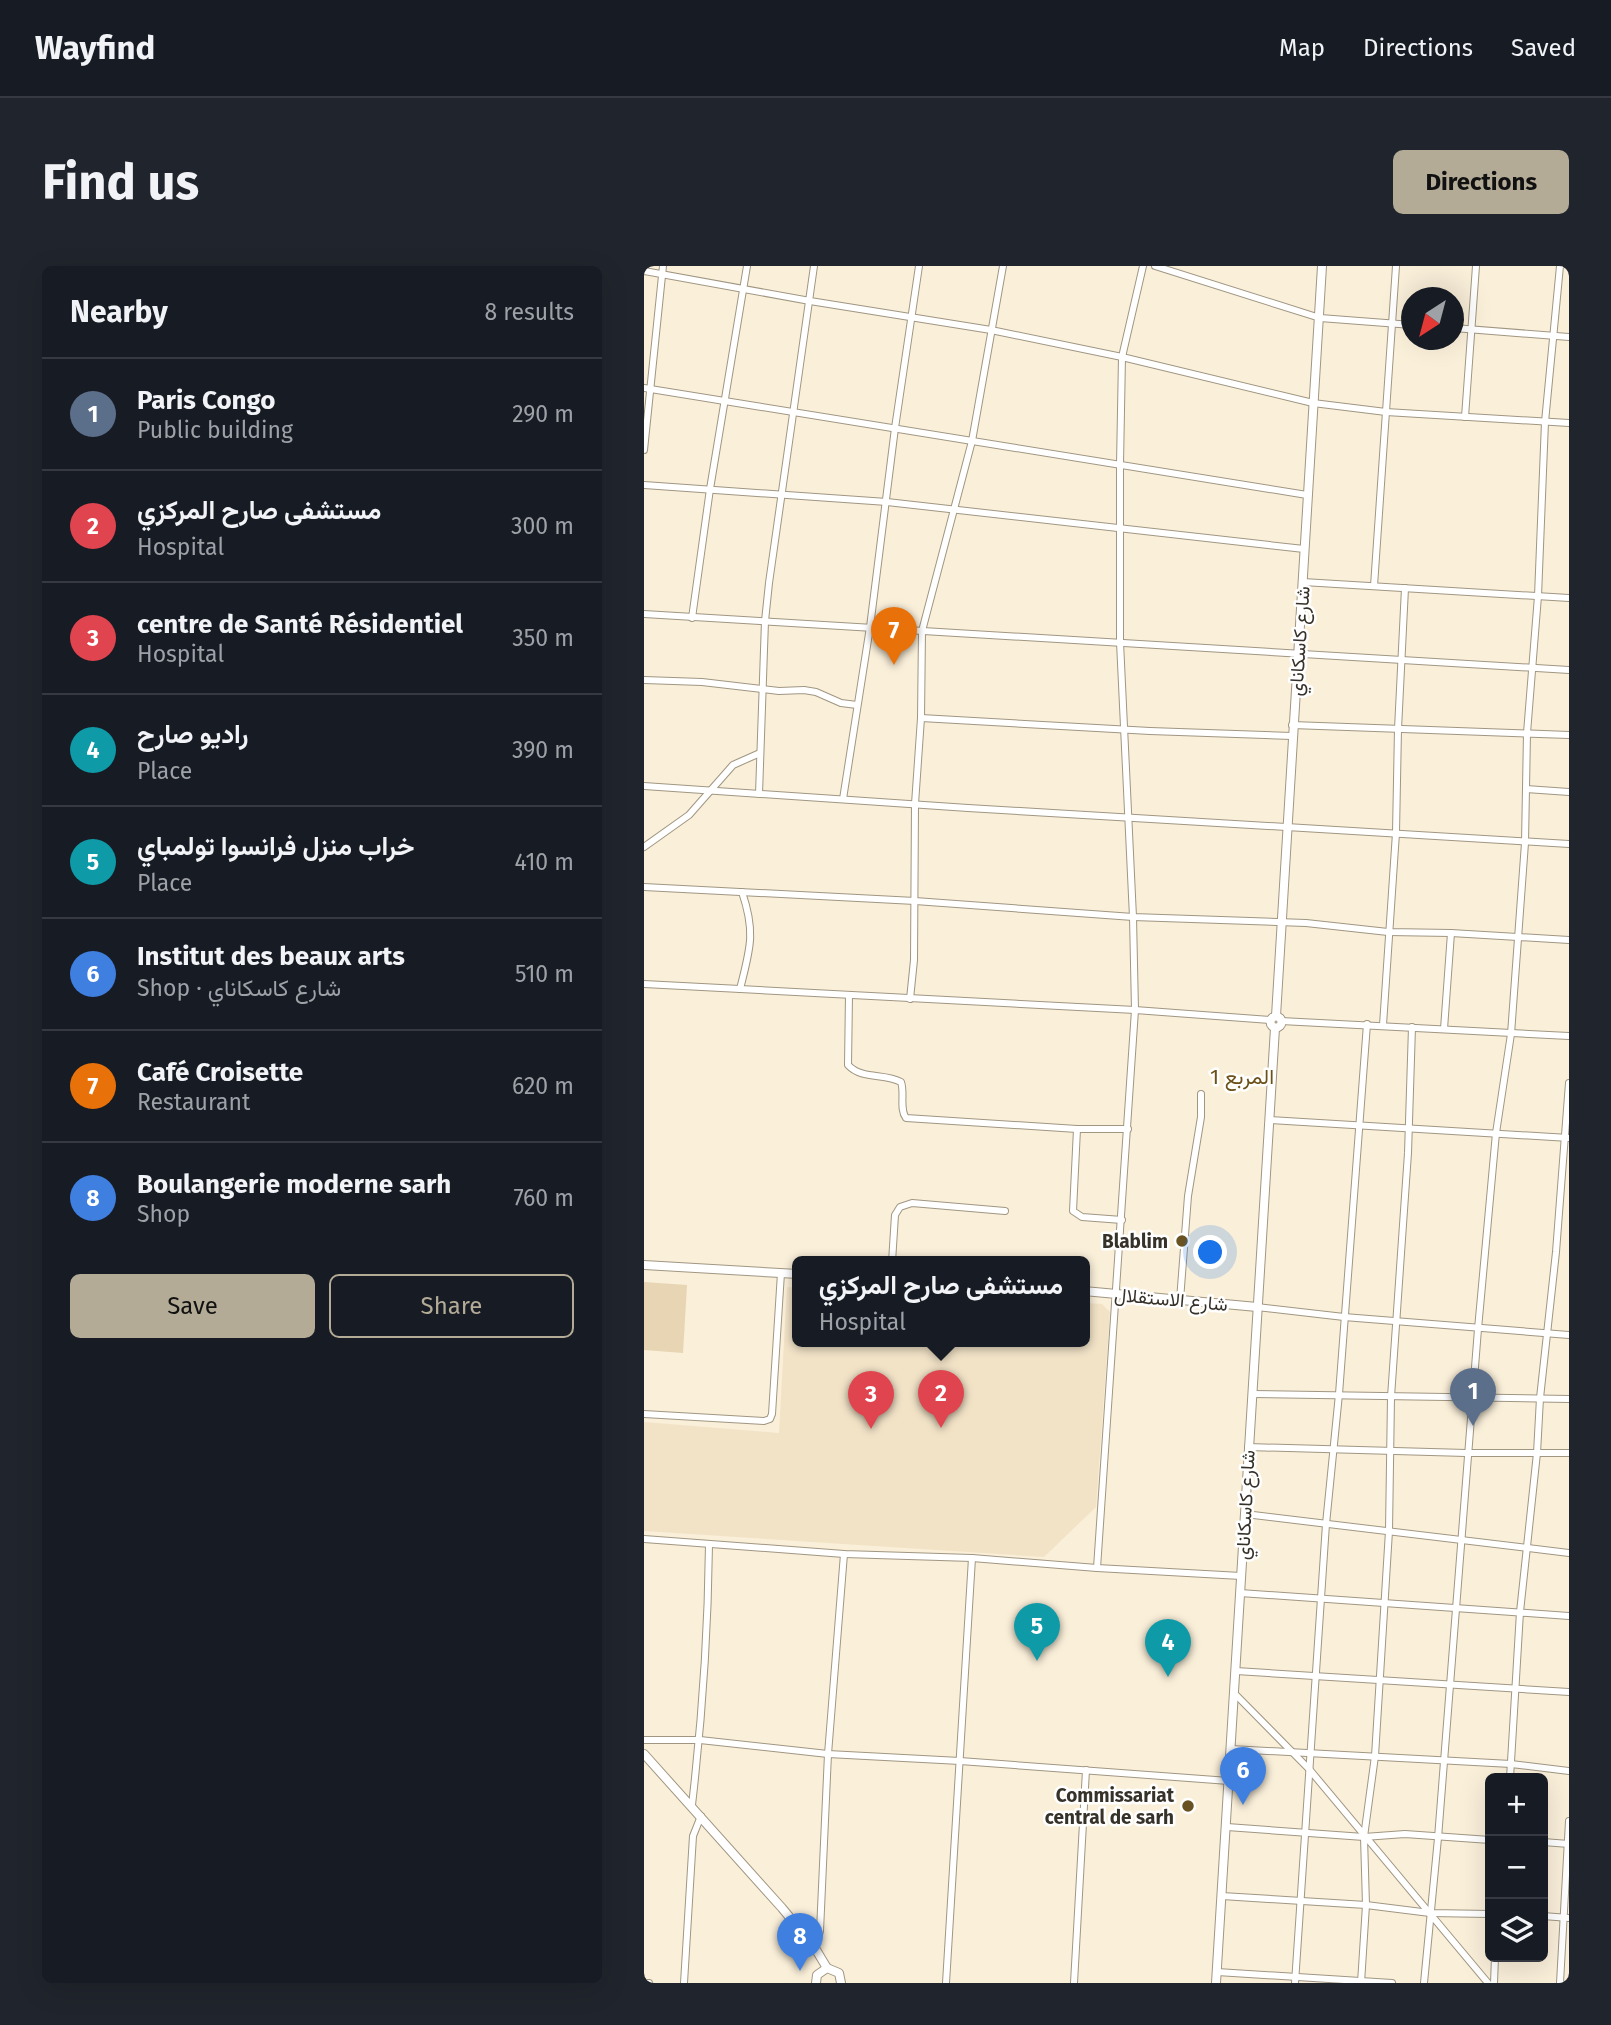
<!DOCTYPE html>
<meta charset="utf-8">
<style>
body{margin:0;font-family:"Fira Sans",Vazirmatn,sans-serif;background:#20242c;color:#f1f3f6}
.controls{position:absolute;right:21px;bottom:21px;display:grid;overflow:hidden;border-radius:10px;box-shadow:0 7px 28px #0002}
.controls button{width:63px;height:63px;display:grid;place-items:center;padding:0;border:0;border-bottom:2px solid #363941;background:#171b24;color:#f1f3f6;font:35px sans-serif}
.compass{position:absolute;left:757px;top:21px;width:63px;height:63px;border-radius:50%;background:#171b24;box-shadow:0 7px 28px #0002;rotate:216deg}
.you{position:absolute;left:567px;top:987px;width:24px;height:24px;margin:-18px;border:5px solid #fff;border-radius:50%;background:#1a73e8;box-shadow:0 0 0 10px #1a73e833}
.badge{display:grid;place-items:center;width:46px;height:46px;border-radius:50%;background:#b4ab97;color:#fff;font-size:23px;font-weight:700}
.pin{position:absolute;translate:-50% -58px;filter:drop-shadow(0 2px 4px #0008)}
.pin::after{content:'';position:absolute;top:37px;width:24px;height:21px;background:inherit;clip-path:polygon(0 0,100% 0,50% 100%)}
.popup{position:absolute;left:148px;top:990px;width:298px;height:91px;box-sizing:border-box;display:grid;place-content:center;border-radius:10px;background:#171b24;filter:drop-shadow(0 2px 5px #0005);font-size:23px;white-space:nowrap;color:#9ea1a6}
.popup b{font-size:26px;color:#f1f3f6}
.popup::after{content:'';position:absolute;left:50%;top:100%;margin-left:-14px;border:14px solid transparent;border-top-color:#171b24}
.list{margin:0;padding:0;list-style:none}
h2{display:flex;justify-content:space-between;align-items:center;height:91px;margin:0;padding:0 28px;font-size:30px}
h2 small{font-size:23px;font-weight:400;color:#9ea1a6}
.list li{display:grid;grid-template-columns:46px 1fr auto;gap:21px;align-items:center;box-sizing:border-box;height:112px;padding:0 28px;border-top:2px solid #363941}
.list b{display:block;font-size:26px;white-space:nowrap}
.list p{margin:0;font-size:23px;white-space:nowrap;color:#9ea1a6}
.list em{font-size:23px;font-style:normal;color:#9ea1a6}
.actions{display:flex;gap:14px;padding:21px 28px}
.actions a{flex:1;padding:16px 0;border:2px solid #b4ab97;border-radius:10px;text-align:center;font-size:24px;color:#b4ab97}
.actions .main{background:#b4ab97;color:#111}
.icon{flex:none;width:38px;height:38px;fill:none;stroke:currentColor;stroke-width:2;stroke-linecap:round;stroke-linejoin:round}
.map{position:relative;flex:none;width:925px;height:1717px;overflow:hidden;border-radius:10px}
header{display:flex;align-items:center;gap:42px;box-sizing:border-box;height:98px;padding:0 35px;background:#171b24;border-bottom:2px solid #363941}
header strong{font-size:33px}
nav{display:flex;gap:38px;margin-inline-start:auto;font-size:24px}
.intro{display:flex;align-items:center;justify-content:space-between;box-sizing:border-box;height:168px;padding:0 42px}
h1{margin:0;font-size:49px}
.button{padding:18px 32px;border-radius:10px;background:#b4ab97;color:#111;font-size:24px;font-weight:700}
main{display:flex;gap:42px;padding:0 42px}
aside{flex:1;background:#171b24;border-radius:10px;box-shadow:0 7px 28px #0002}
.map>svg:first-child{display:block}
.built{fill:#f2e3c7}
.green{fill:#e7d5b3}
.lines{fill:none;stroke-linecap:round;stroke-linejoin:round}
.street-casing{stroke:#a09682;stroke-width:8}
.secondary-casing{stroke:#a09682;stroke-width:10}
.street{stroke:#fff;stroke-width:6}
.secondary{stroke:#fff;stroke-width:8}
.poi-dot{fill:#695222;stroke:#fff;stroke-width:2.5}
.labels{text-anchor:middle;stroke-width:5;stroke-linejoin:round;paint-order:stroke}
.street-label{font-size:19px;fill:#363129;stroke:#fff}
.poi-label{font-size:19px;font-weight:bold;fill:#363129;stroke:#fff;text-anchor:end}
.neighbourhood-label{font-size:21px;fill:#6c5219;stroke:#fff}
</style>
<header>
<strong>Wayfind</strong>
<nav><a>Map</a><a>Directions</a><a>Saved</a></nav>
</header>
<div class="intro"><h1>Find us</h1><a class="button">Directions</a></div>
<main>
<aside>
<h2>Nearby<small>8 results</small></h2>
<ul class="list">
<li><span class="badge" style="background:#5c6f8a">1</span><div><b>Paris Congo</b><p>Public building</p></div><em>290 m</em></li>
<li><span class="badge" style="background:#e0444e">2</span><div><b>مستشفى صارح المركزي</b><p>Hospital</p></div><em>300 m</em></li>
<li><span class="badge" style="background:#e0444e">3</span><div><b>centre de Santé Résidentiel</b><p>Hospital</p></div><em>350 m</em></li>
<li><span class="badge" style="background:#0f9aa8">4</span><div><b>راديو صارح</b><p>Place</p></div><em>390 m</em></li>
<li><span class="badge" style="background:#0f9aa8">5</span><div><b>خراب منزل فرانسوا تولمباي</b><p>Place</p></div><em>410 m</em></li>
<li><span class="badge" style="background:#3f7fe0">6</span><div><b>Institut des beaux arts</b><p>Shop · شارع كاسكاناي</p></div><em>510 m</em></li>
<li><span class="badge" style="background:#e8710a">7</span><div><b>Café Croisette</b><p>Restaurant</p></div><em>620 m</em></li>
<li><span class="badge" style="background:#3f7fe0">8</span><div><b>Boulangerie moderne sarh</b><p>Shop</p></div><em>760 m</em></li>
</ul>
<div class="actions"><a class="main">Save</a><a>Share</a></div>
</aside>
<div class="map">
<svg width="925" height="1717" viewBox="0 0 925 1717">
<rect width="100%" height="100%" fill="#faefd9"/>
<polygon class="built" points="143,1021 153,1022 154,1076 440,1076 441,1037 458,1038 466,1046 452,1241 400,1291 0,1265 0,1156 135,1167"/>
<polygon class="green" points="0,1016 43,1019 39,1087 0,1084"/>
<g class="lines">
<g class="street-casing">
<g id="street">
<polyline points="511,0 676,52 768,59"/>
<polyline points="0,5 166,35 347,64 478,91 669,137 742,146 925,157"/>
<polyline points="810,62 925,71"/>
<polyline points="0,122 663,229"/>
<polyline points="821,151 832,0"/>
<polyline points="0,184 19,0"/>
<polyline points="0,219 243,236 660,283"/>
<polyline points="659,316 925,332"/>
<polyline points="730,320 752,0"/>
<polyline points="0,348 925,404"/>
<polyline points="48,352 66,223 103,0"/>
<polyline points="0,414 58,416 135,425 160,424 172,426 197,437 213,439"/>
<polyline points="277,452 506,465 648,470"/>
<polyline points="648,459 925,469"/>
<polyline points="0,520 324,542 925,578"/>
<polyline points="882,523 925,526"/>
<polyline points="115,528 121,355 125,317 170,0"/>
<polyline points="199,533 226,361 251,162 275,0"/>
<polyline points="0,581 45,549 89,499 116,487"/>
<polyline points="0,621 271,635 489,651 662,657 744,666 807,667 925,674"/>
<polyline points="0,718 491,744 626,754"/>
<path d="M 96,723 C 106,683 112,667 98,626"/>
<path d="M 205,729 L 204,799 C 218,814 240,807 257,816 C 261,827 255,843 262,852 L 433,863 L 484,863"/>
<polyline points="266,733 270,694 271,538 277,452 278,365 328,175 359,0"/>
<polyline points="637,755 925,770"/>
<polyline points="739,759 752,567 754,463 761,322"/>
<polyline points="800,763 807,667"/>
<polyline points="625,854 925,872"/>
<polyline points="433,863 429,945 438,951 478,954"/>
<polyline points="248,996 251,949 256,941 268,937 361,945"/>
<polyline points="536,1034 544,930 557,851 557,828"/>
<polyline points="613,1041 700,1051 925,1069"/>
<polyline points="608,1128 925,1133"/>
<polyline points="0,1148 120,1155 126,1153 128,1148 137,1007"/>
<polyline points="604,1181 822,1187 925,1187"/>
<polyline points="601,1248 925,1287"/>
<polyline points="0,1273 200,1288 328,1292 453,1302 597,1310"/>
<polyline points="453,1302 491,744 489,651 476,376 476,198 478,91 499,0"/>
<polyline points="596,1327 925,1350"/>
<polyline points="592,1405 925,1426"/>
<polyline points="591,1428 665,1503 844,1717"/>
<polyline points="0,1474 56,1474 184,1488 316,1495 585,1515"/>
<polyline points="587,1483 867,1498 925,1505"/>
<polyline points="866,1512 876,1346 893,1187 896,1132 912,986 925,817"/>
<path d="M 48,1539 C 58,1453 64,1367 65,1279"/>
<polyline points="583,1561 720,1571 761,1568 846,1574"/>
<polyline points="899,1576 925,1578"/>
<polyline points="578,1630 722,1639 786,1647 846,1648"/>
<polyline points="899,1650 925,1652"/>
<polyline points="171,1682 176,1665 184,1488 200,1288"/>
<polyline points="573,1706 748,1717"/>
<polyline points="0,1717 5,1717"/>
<polyline points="40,1717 49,1570 57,1550"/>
<polyline points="302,1717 328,1292"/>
<polyline points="430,1717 442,1504"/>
<polyline points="651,1717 682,1258 695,1128 723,758"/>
<polyline points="717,1717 722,1639 720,1571 731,1490 745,1265 747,1131 764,887 768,761"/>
<polyline points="780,1717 794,1572 834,1063 852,867 867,768 881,577 883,467 894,330 901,156 916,0"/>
<polyline points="850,1717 851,1691"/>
<polyline points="916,1717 925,1555"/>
</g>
</g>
<g class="secondary-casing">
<g id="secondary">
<polyline points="632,750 678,0"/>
<circle cx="632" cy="756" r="5.5"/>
<polyline points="0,999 154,1008"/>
<polyline points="440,1025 613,1041"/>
<polyline points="0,1488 138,1642 171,1682 183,1702"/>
<polyline points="172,1717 173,1709 183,1702 195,1707 197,1717"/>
<polyline points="572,1717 631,762"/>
</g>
</g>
<use href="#street" class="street"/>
<use href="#secondary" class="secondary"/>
</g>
<g class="poi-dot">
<circle cx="538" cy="975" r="7"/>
<circle cx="544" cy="1540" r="7"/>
</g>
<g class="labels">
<g class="street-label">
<text transform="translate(655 375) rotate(-86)" y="7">شارع كاسكاناي</text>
<text transform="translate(527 1033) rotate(5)" y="7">شارع الاستقلال</text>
<text transform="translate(601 1239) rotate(-87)" y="7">شارع كاسكاناي</text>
</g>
<g class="poi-label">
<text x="524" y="982">Blablim</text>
<text x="530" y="1536">Commissariat<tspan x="530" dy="22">central de sarh</tspan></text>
</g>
<g class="neighbourhood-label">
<text x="598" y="818">المربع 1</text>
</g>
</g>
</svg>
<div class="controls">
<button>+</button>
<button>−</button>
<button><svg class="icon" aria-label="layers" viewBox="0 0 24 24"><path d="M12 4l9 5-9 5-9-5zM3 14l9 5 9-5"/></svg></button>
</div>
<svg class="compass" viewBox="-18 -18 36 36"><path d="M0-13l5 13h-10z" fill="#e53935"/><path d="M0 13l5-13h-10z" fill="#9ea1a6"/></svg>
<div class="you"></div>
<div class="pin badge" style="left:829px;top:1160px;background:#5c6f8a">1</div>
<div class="pin badge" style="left:297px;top:1162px;background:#e0444e">2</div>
<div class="popup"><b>مستشفى صارح المركزي</b>Hospital</div>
<div class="pin badge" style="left:227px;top:1163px;background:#e0444e">3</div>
<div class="pin badge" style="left:524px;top:1411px;background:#0f9aa8">4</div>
<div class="pin badge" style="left:393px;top:1395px;background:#0f9aa8">5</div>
<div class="pin badge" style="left:599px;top:1539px;background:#3f7fe0">6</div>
<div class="pin badge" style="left:250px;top:399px;background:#e8710a">7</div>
<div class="pin badge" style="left:156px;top:1705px;background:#3f7fe0">8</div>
</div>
</main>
